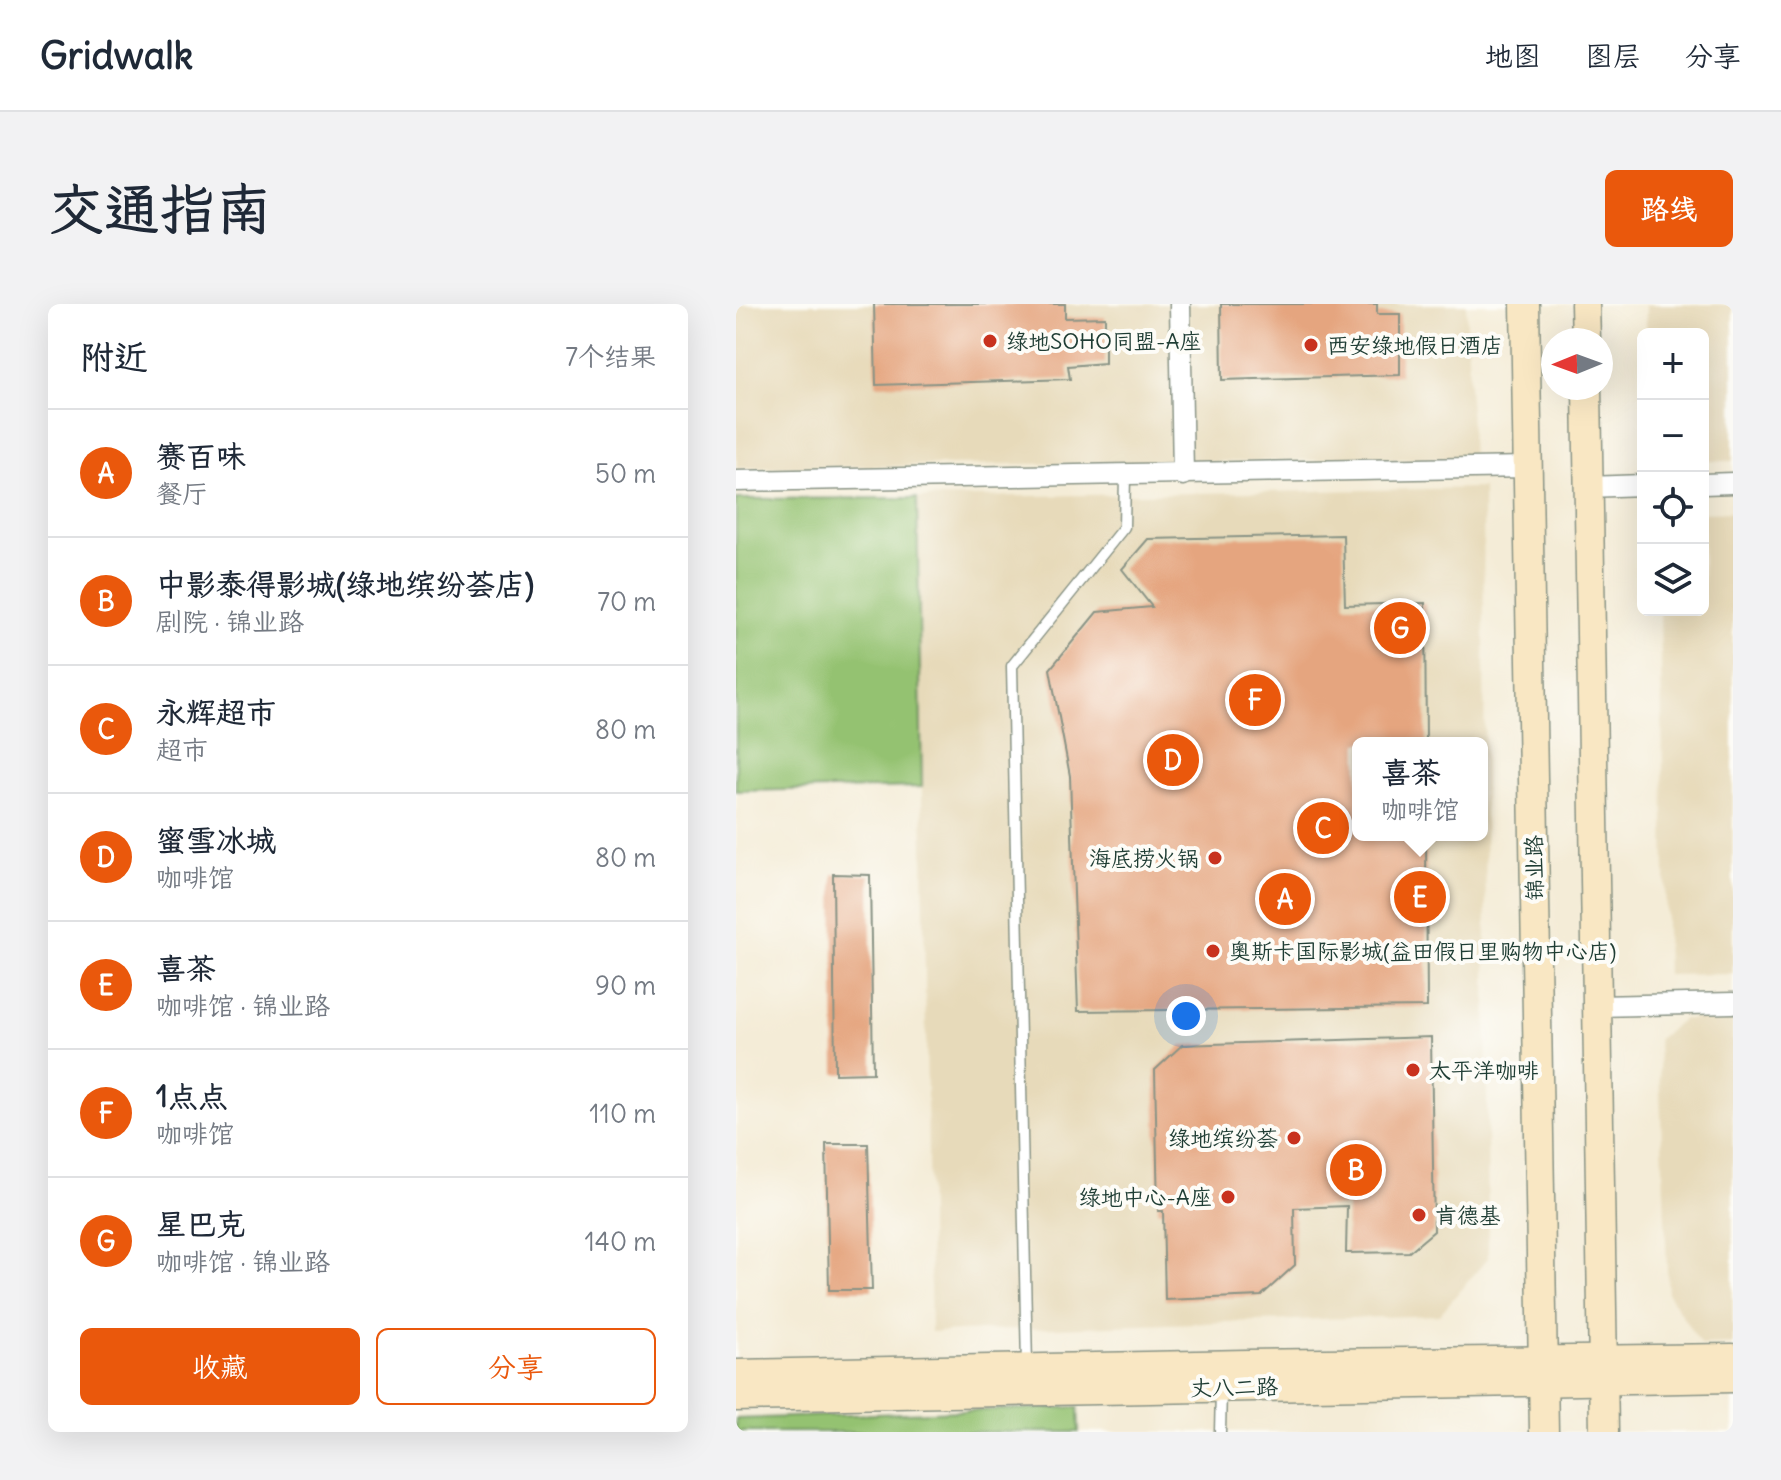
<!DOCTYPE html>
<html lang="zh">
<meta charset="utf-8">
<style>
body{margin:0;font-family:Delius,"LXGW WenKai TC",sans-serif;background:#f2f2f3;color:#1f2937}
.controls{position:absolute;right:24px;top:24px;display:grid;overflow:hidden;border-radius:12px;box-shadow:0 8px 32px #0002}
.controls button{width:72px;height:72px;display:grid;place-items:center;padding:0;border:0;border-bottom:2px solid #e0e1e3;background:#fff;color:#1f2937;font:40px sans-serif}
.compass{position:absolute;left:805px;top:24px;width:72px;height:72px;border-radius:50%;background:#fff;box-shadow:0 8px 32px #0002;rotate:269deg}
.you{position:absolute;left:450px;top:712px;width:28px;height:28px;margin:-20px;border:6px solid #fff;border-radius:50%;background:#1a73e8;box-shadow:0 0 0 12px #1a73e833}
.badge{display:grid;place-items:center;width:52px;height:52px;border-radius:50%;background:#ea580c;color:#fff;font-size:26px;font-weight:700}
.pin{position:absolute;translate:-50% -50%;border:4px solid #fff;box-shadow:0 2px 8px #0006}
.popup{position:absolute;left:616px;top:433px;width:136px;height:104px;box-sizing:border-box;display:grid;place-content:center;border-radius:12px;background:#fff;filter:drop-shadow(0 2px 6px #0005);font-size:26px;white-space:nowrap;color:#747a83}
.popup b{font-size:30px;color:#1f2937}
.popup::after{content:'';position:absolute;left:50%;top:100%;margin-left:-16px;border:16px solid transparent;border-top-color:#fff}
.list{margin:0;padding:0;list-style:none}
h2{display:flex;justify-content:space-between;align-items:center;height:104px;margin:0;padding:0 32px;font-size:34px}
h2 small{font-size:26px;font-weight:400;color:#747a83}
.list li{display:grid;grid-template-columns:52px 1fr auto;gap:24px;align-items:center;box-sizing:border-box;height:128px;padding:0 32px;border-top:2px solid #e0e1e3}
.list b{display:block;font-size:30px;white-space:nowrap}
.list p{margin:0;font-size:26px;white-space:nowrap;color:#747a83}
.list em{font-size:26px;font-style:normal;color:#747a83}
.actions{display:flex;gap:16px;padding:24px 32px}
.actions a{flex:1;padding:18px 0;border:2px solid #ea580c;border-radius:12px;text-align:center;font-size:28px;color:#ea580c}
.actions .main{background:#ea580c;color:#fff}
.icon{flex:none;width:44px;height:44px;fill:none;stroke:currentColor;stroke-width:2;stroke-linecap:round;stroke-linejoin:round}
.map{position:relative;flex:none;width:997px;height:1128px;overflow:hidden;border-radius:12px}
header{display:flex;align-items:center;gap:48px;box-sizing:border-box;height:112px;padding:0 40px;background:#fff;border-bottom:2px solid #e0e1e3}
header strong{font-size:38px}
nav{display:flex;gap:44px;margin-inline-start:auto;font-size:28px}
.intro{display:flex;align-items:center;justify-content:space-between;box-sizing:border-box;height:192px;padding:0 48px}
h1{margin:0;font-size:56px}
.button{padding:20px 36px;border-radius:12px;background:#ea580c;color:#fff;font-size:28px;font-weight:700}
main{display:flex;gap:48px;padding:0 48px}
aside{flex:1;background:#fff;border-radius:12px;box-shadow:0 8px 32px #0002}
.map>svg:first-child{display:block}
.built{fill:#e7daba;fill-rule:evenodd}
.green{fill:#94c271;stroke:#5a8052;stroke-width:2}
.building{fill:#e5a57f}
.lines{fill:none;stroke-linecap:round;stroke-linejoin:round}
.lane-casing{stroke:#8a9486;stroke-width:13}
.street-casing{stroke:#8a9486;stroke-width:23}
.secondary-casing{stroke:#8a9486;stroke-width:31}
.lane{stroke:#fff;stroke-width:10}
.street{stroke:#fff;stroke-width:20}
.secondary{stroke:#f9e7c3;stroke-width:28}
.poi-dot{fill:#c8321e;stroke:#fdfcf7;stroke-width:3}
.labels{text-anchor:middle;stroke-width:8;stroke-linejoin:round;paint-order:stroke}
.poi-label{font-size:22px;fill:#1f3d34;stroke:#fdfcf7;text-anchor:start}
.street-label{font-size:22px;fill:#1f3d34;stroke:#fdfcf7}
</style>
<header>
<strong>Gridwalk</strong>
<nav><a>地图</a><a>图层</a><a>分享</a></nav>
</header>
<div class="intro"><h1>交通指南</h1><a class="button">路线</a></div>
<main>
<aside>
<h2>附近<small>7个结果</small></h2>
<ul class="list">
<li><span class="badge">A</span><div><b>赛百味</b><p>餐厅</p></div><em>50 m</em></li>
<li><span class="badge">B</span><div><b>中影泰得影城(绿地缤纷荟店)</b><p>剧院 · 锦业路</p></div><em>70 m</em></li>
<li><span class="badge">C</span><div><b>永辉超市</b><p>超市</p></div><em>80 m</em></li>
<li><span class="badge">D</span><div><b>蜜雪冰城</b><p>咖啡馆</p></div><em>80 m</em></li>
<li><span class="badge">E</span><div><b>喜茶</b><p>咖啡馆 · 锦业路</p></div><em>90 m</em></li>
<li><span class="badge">F</span><div><b>1点点</b><p>咖啡馆</p></div><em>110 m</em></li>
<li><span class="badge">G</span><div><b>星巴克</b><p>咖啡馆 · 锦业路</p></div><em>140 m</em></li>
</ul>
<div class="actions"><a class="main">收藏</a><a>分享</a></div>
</aside>
<div class="map">
<svg width="997" height="1128" viewBox="0 0 997 1128">
<rect width="100%" height="100%" fill="#fdfcf7"/>
<filter id="ink" filterUnits="userSpaceOnUse"><feTurbulence type="fractalNoise" baseFrequency=".0125" numOctaves="2"/><feDisplacementMap in="SourceGraphic" scale="16" xChannelSelector="R" yChannelSelector="G"/><feConvolveMatrix kernelMatrix="1 2 1 2 8 2 1 2 1" color-interpolation-filters="sRGB"/></filter>
<filter id="wash" filterUnits="userSpaceOnUse"><feTurbulence type="fractalNoise" baseFrequency=".006" numOctaves="4" result="noise"/><feDisplacementMap in="SourceGraphic" scale="32" xChannelSelector="R" yChannelSelector="G"/><feGaussianBlur stdDeviation="1.8" result="paint"/><feColorMatrix in="noise" values="0 0 0 0 0 0 0 0 0 0 0 0 0 0 0 0 0 1.4 0 .05"/><feComposite in="paint" operator="in"/></filter>
<g filter="url(#wash)">
<rect width="100%" height="100%" fill="#f4ecd7"/>
<g class="built">
<polygon points="0,0 730,0 736,154 0,164"/>
<polygon points="910,0 997,0 997,157 967,157 967,30 910,30"/>
<path d="M 747,184 L 752,954 L 703,1011 L 195,1028 L 181,194 ZM 622,439 L 746,439 L 746,531 L 622,531 Z"/>
<polygon points="997,208 997,670 931,671 924,306 967,306 967,209"/>
<polygon points="997,714 997,1040 965,1041 932,990 922,735 947,715"/>
</g>
<g class="green">
<polygon points="181,194 186,483 0,487 0,195"/>
<polygon points="342,1103 343,1128 0,1128 0,1115"/>
</g>
<g id="blocks">
<g class="building">
<polygon points="138,0 329,0 329,14 369,13 369,59 332,62 334,75 140,81"/>
<polygon points="485,0 641,0 641,10 664,10 664,71 486,76"/>
<polygon points="607,231 609,301 689,299 690,439 622,439 622,531 690,531 691,703 342,707 334,472 314,365 361,308 416,303 386,265 412,235"/>
<polygon points="97,570 134,571 137,769 99,770"/>
<polygon points="695,733 698,927 673,948 610,949 611,902 558,904 559,961 525,992 429,996 427,907 422,907 419,766 446,741"/>
<polygon points="90,840 132,840 136,986 93,986"/>
</g>
</g>
</g>
<g filter="url(#ink)">
<use href="#blocks" fill-opacity="0" stroke="#8a9486" stroke-width="2"/>
<g class="lines">
<g class="lane-casing">
<g id="lane">
<polyline points="291,1062 276,362 388,223 389,172"/>
<polyline points="484,1128 485,1086"/>
</g>
</g>
<g class="street-casing">
<g id="street">
<polyline points="444,0 447,171"/>
<polyline points="0,177 792,163"/>
<polyline points="967,180 997,179"/>
<polyline points="852,183 907,181"/>
<polyline points="861,702 997,699"/>
</g>
</g>
<g class="secondary-casing">
<g id="secondary">
<polyline points="789,0 808,1128"/>
<polyline points="849,0 850,36"/>
<polyline points="851,84 868,1128"/>
<polyline points="0,1070 510,1060 997,1054"/>
<polyline points="0,1093 997,1074"/>
</g>
</g>
<use href="#lane" class="lane"/>
<use href="#street" class="street"/>
<use href="#secondary" class="secondary"/>
</g>
</g>
<g class="poi-dot">
<circle cx="254" cy="37" r="8"/>
<circle cx="575" cy="41" r="8"/>
<circle cx="479" cy="554" r="8"/>
<circle cx="477" cy="647" r="8"/>
<circle cx="677" cy="766" r="8"/>
<circle cx="558" cy="834" r="8"/>
<circle cx="492" cy="893" r="8"/>
<circle cx="683" cy="911" r="8"/>
</g>
<g class="labels">
<g class="poi-label">
<text x="270" y="45">绿地SOHO同盟-A座</text>
<text x="591" y="49">西安绿地假日酒店</text>
<text x="463" y="562" text-anchor="end">海底捞火锅</text>
<text x="493" y="655">奥斯卡国际影城(益田假日里购物中心店)</text>
<text x="693" y="774">太平洋咖啡</text>
<text x="542" y="842" text-anchor="end">绿地缤纷荟</text>
<text x="476" y="901" text-anchor="end">绿地中心-A座</text>
<text x="699" y="919">肯德基</text>
</g>
<g class="street-label">
<text transform="translate(798 564) rotate(-91)" y="8">锦业路</text>
<text transform="translate(498 1083) rotate(-1)" y="8">丈八二路</text>
</g>
</g>
</svg>
<div class="controls">
<button>+</button>
<button>−</button>
<button><svg class="icon" aria-label="locate" viewBox="0 0 24 24"><circle cx="12" cy="12" r="6"/><path d="M12 2v4M12 18v4M2 12h4M18 12h4"/></svg></button>
<button><svg class="icon" aria-label="layers" viewBox="0 0 24 24"><path d="M12 4l9 5-9 5-9-5zM3 14l9 5 9-5"/></svg></button>
</div>
<svg class="compass" viewBox="-18 -18 36 36"><path d="M0-13l5 13h-10z" fill="#e53935"/><path d="M0 13l5-13h-10z" fill="#747a83"/></svg>
<div class="you"></div>
<div class="pin badge" style="left:549px;top:595px">A</div>
<div class="pin badge" style="left:620px;top:866px">B</div>
<div class="pin badge" style="left:587px;top:524px">C</div>
<div class="pin badge" style="left:437px;top:456px">D</div>
<div class="pin badge" style="left:684px;top:593px">E</div>
<div class="popup"><b>喜茶</b>咖啡馆</div>
<div class="pin badge" style="left:519px;top:396px">F</div>
<div class="pin badge" style="left:664px;top:324px">G</div>
</div>
</main>
